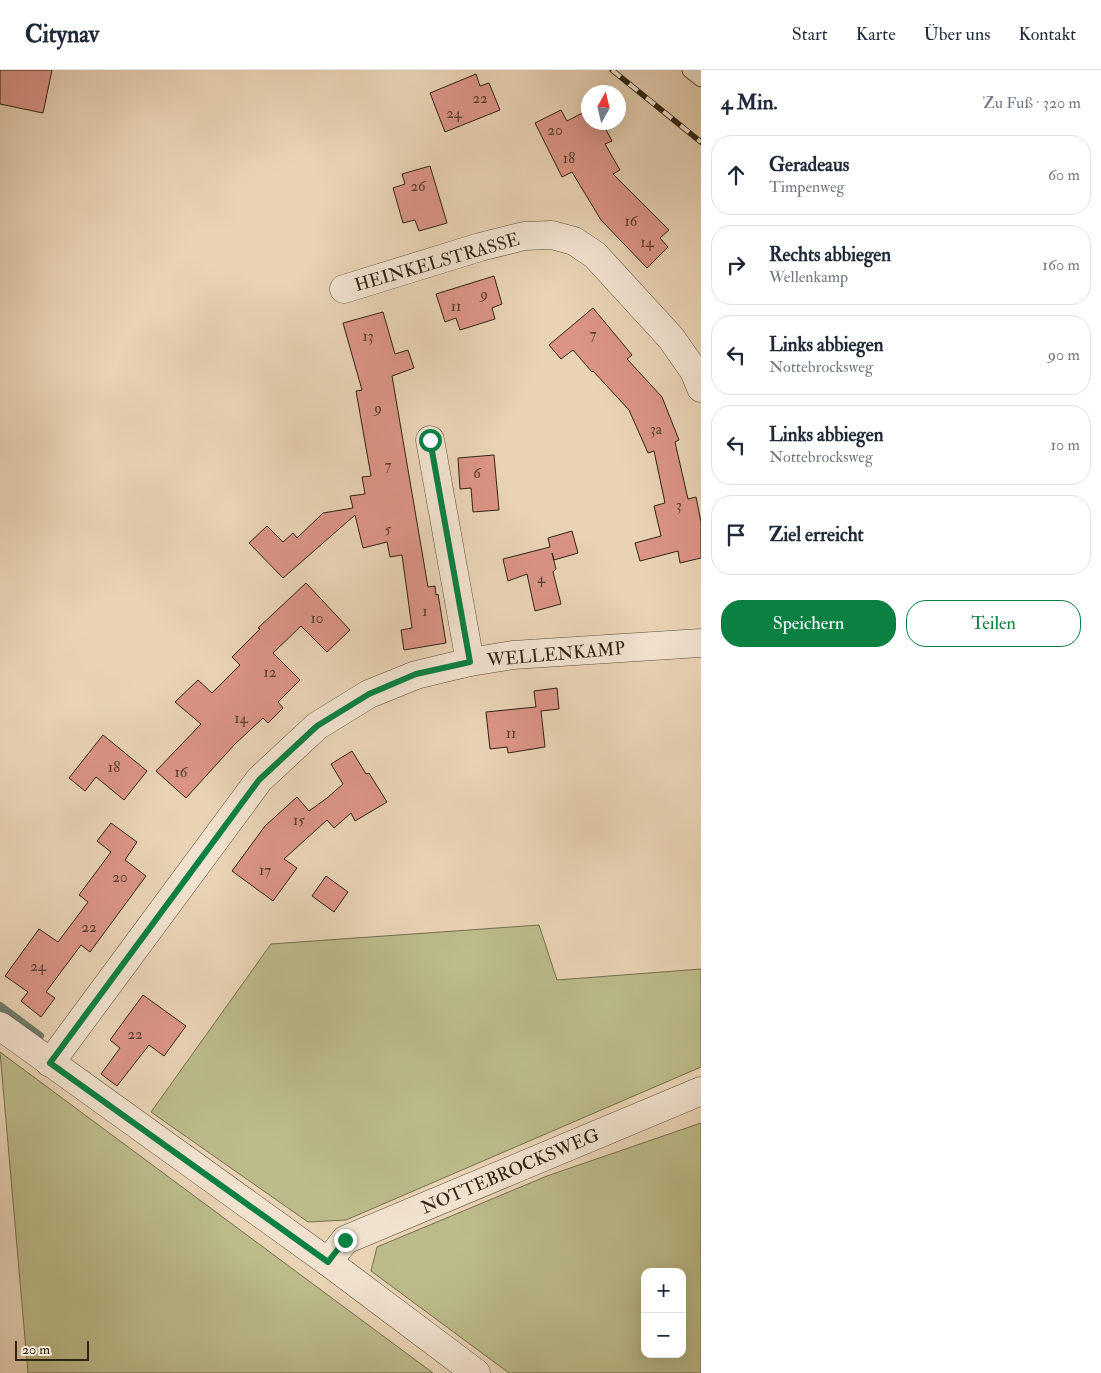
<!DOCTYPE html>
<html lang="de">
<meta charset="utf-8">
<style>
body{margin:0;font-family:"IM FELL Double Pica",serif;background:#f2f2f3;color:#1f2937}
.controls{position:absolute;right:15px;bottom:15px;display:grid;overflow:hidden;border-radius:10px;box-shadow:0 5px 20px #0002}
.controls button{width:45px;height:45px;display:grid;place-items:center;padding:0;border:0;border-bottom:1px solid #e0e1e3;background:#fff;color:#1f2937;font:25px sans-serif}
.compass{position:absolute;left:581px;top:15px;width:45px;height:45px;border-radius:50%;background:#fff;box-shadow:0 5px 20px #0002;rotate:8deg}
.scale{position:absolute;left:15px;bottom:12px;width:74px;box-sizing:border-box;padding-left:5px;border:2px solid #2e2315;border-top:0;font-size:14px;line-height:18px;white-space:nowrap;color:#2e2315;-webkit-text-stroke:4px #f1e2cf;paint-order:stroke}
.stop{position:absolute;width:15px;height:15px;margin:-11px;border:4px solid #0b8043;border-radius:50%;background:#fff}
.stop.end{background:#0b8043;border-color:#fff;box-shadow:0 1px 5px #0008}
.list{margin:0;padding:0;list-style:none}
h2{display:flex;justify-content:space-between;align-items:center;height:65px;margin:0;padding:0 20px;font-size:21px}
h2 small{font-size:16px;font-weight:400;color:#747a83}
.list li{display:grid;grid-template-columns:32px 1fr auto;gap:15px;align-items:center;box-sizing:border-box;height:80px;margin:0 10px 10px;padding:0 10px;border:1px solid #e0e1e3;border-radius:20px}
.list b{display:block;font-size:19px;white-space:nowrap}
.list p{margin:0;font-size:16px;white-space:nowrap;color:#747a83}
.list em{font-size:16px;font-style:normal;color:#747a83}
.actions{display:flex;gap:10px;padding:15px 20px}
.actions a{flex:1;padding:11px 0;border:1px solid #0b8043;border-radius:20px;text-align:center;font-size:18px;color:#0b8043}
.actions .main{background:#0b8043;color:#fff}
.icon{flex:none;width:28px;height:28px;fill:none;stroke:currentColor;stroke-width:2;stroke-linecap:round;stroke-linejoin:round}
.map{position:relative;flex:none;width:701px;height:1303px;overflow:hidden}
header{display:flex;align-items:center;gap:30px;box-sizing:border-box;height:70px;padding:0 25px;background:#fff;border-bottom:1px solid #e0e1e3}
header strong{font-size:24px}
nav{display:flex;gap:28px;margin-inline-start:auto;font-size:18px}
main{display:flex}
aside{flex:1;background:#fff}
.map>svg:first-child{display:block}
.green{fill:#bcbb8a;stroke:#756f50;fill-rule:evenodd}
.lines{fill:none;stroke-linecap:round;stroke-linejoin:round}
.stream{stroke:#6e7c6e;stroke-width:8}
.building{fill:#db9486;stroke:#2e2315}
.service-casing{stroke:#5d4f3d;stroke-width:17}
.minor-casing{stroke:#5d4f3d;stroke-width:29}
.service{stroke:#f1e2cf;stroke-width:15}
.minor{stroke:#f1e2cf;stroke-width:28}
.rail-casing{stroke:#2e2315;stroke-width:5.5}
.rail{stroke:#f1e2cf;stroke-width:4;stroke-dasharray:11;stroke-linecap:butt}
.route{stroke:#0b8043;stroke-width:6}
.labels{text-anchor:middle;stroke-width:4;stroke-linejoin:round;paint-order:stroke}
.number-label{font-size:15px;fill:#593f31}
.street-label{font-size:18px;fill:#2e2315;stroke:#f1e2cf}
</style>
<header>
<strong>Citynav</strong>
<nav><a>Start</a><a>Karte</a><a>Über uns</a><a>Kontakt</a></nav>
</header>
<main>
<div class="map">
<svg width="701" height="1303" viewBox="0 0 701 1303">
<rect width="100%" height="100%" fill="#e9d3b5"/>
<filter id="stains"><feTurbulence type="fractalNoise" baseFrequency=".004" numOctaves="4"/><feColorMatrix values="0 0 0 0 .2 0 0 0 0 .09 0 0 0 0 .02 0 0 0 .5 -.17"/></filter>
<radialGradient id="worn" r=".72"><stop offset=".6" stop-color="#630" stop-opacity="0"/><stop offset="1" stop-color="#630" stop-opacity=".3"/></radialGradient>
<g class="green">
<polygon points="539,855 557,910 701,899 701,997 346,1150 308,1152 151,1042 271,874"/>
<polygon points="0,982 433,1303 28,1303"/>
<path d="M 701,1053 L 701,1303 L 509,1303 L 371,1201 L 377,1177 L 547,1106 ZM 645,1202 L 682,1202 L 682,1284 L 645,1284 Z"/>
</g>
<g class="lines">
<polyline class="stream" points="0,936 40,966"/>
</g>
<g class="building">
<polygon points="0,0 52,0 43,43 0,34"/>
<polygon points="476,4 480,16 489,13 500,40 445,62 430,23"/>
<polygon points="561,40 567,51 588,40 588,52 602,52 612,71 605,74 620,100 613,104 669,160 660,168 668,177 647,198 601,150 572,102 562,107 535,53"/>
<polygon points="430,96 447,153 419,161 415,150 403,153 393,118 405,114 402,104"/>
<polygon points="494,206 502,234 492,238 495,249 460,260 456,248 445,252 436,224"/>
<polygon points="593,238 632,285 627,289 662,327 679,370 675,372 688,429 696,427 701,452 701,488 680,493 678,481 640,491 635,473 661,466 654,436 665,433 654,381 648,383 629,340 593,301 592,302 573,280 561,289 549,275"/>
<polygon points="383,242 395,284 408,280 414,298 392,306 428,517 435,516 436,525 438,524 446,573 404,580 401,560 412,558 402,485 390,487 387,472 363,478 355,445 283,508 249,473 267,456 283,472 293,463 297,468 323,443 353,438 350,426 365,424 362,407 371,406 356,321 362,320 343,253"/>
<polygon points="494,385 499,440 473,442 471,418 460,419 458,388"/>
<polygon points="572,461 578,483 554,490 552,483 556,499 553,502 561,534 535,541 527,504 508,511 503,489 550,477 548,468"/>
<polygon points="306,513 350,560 327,582 301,556 273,583 300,610 278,632 283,638 268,653 263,648 235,674 186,728 156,701 201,654 175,632 198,610 212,623 240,595 232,587 260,559 258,558"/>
<polygon points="557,618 559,639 541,641 545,677 508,683 507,677 490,679 486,642 536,637 534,621"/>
<polygon points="103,665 147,701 124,730 96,707 85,721 69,708"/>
<polygon points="352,681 366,704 369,703 387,732 355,751 351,743 334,758 327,750 284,789 297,798 273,831 232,801 265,756 297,727 309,741 327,728 343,714 331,694"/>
<polygon points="111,753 137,772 125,790 146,806 90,882 81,875 46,922 55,928 41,947 21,931 28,922 5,906 39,859 58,872 88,832 79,825 111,782 97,771"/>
<polygon points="326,806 348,822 334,842 312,826"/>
<polygon points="143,925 186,956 164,986 149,975 117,1016 101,1004 120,978 110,970"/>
</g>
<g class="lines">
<g class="service-casing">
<polyline id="service" points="690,0 701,9"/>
</g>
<g class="minor-casing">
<g id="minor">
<polyline points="344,219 480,177 524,166 552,165 574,171 595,185 671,268 694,301 701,318"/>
<polyline points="430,370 470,592"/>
<polyline points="0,956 328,1192 476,1303"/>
<polyline points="50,993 259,710 317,656 369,624 416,605 470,592 513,585 701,573"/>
<polyline points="328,1192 345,1170 701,1021"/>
</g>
</g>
<use href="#service" class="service"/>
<use href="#minor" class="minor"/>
<g class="rail-casing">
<polyline id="rail" points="612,0 701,72"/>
</g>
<use href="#rail" class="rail"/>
</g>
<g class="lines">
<polyline class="route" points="345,1170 328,1192 50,993 259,710 317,656 369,624 416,604 470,592 430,370"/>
</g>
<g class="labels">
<g class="number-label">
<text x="480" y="33">22</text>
<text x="454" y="48">24</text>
<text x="555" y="65">20</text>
<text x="569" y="93">18</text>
<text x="418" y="121">26</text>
<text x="631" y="156">16</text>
<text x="647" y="177">14</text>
<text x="484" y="229">9</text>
<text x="456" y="241">11</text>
<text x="593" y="269">7</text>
<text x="368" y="271">13</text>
<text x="378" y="343">9</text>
<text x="656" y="364">3a</text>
<text x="388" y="400">7</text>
<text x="477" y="408">6</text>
<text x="679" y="440">3</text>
<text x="388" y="464">5</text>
<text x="541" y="513">4</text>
<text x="425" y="546">1</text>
<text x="317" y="553">10</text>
<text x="270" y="607">12</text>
<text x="241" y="653">14</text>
<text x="511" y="668">11</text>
<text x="114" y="702">18</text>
<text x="181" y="707">16</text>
<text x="299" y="755">15</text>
<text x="265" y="805">17</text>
<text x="120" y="812">20</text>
<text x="89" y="862">22</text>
<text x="38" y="901">24</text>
<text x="135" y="969">22</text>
</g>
<g class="street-label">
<text transform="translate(437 192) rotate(-16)" y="6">HEINKELSTRASSE</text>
<text transform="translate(556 584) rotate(-5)" y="6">WELLENKAMP</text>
<text transform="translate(510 1101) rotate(-23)" y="6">NOTTEBROCKSWEG</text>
</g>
</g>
<rect width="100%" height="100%" filter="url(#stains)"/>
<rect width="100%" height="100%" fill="url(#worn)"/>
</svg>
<div class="controls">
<button>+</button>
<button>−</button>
</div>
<svg class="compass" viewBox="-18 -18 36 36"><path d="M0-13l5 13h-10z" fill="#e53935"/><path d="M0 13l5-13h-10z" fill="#747a83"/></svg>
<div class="scale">20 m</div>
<div class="stop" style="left:430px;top:370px"></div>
<div class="stop end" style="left:345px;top:1170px"></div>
</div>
<aside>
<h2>4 Min.<small>Zu Fuß · 320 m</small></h2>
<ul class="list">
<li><svg class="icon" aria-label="ahead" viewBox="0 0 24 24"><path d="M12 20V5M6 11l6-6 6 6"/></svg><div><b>Geradeaus</b><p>Timpenweg</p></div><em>60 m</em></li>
<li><svg class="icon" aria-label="right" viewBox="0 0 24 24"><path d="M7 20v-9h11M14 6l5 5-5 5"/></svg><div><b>Rechts abbiegen</b><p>Wellenkamp</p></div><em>160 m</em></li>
<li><svg class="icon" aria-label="left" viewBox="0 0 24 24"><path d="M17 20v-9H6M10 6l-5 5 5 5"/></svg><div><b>Links abbiegen</b><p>Nottebrocksweg</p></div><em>90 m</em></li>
<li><svg class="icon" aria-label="left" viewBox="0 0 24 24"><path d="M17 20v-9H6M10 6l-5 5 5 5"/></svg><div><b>Links abbiegen</b><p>Nottebrocksweg</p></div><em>10 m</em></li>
<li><svg class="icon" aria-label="arrive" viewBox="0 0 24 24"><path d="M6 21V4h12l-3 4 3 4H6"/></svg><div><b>Ziel erreicht</b></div></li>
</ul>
<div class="actions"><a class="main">Speichern</a><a>Teilen</a></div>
</aside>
</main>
